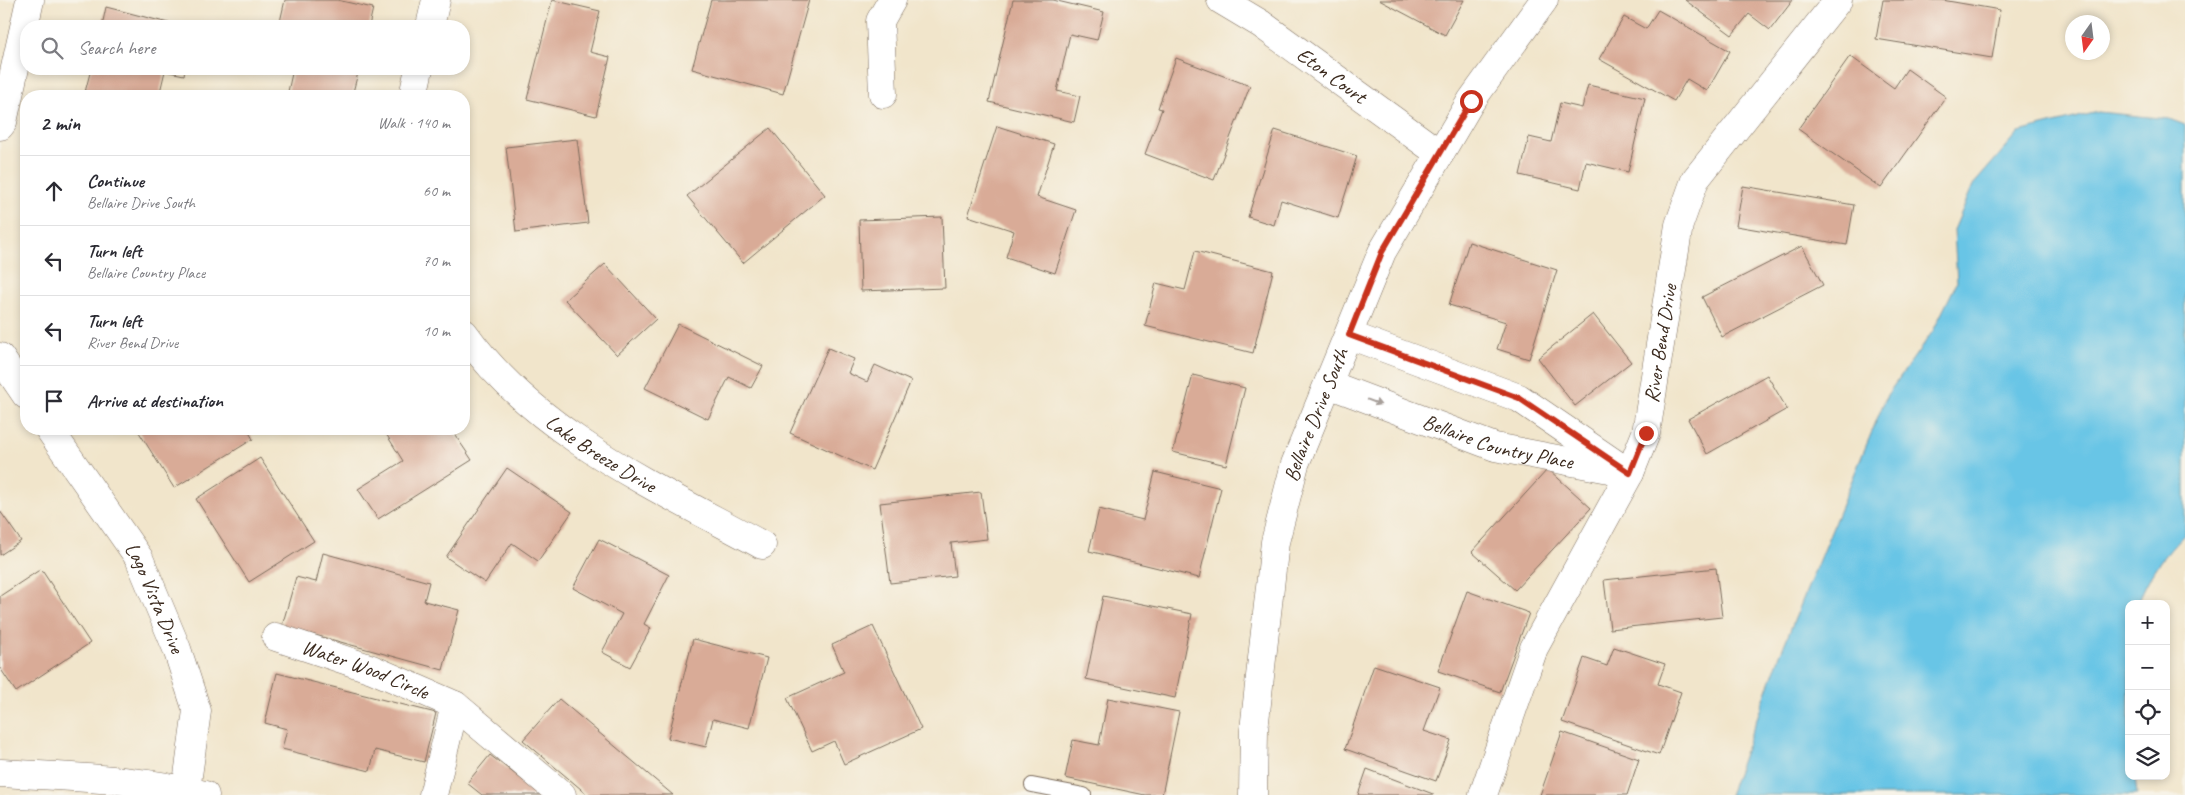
<!DOCTYPE html>
<meta charset="utf-8">
<style>
body{margin:0;font-family:Caveat,sans-serif;background:#f7f7f7;color:#2b2b33}
.controls{position:absolute;right:15px;bottom:15px;display:grid;overflow:hidden;border-radius:10px;box-shadow:0 2px 8px #0003}
.controls button{width:45px;height:45px;display:grid;place-items:center;padding:0;border:0;border-bottom:1px solid #e1e1e2;background:#fff;color:#2b2b33;font:25px sans-serif}
.compass{position:absolute;left:2065px;top:15px;width:45px;height:45px;border-radius:50%;background:#fff;box-shadow:0 2px 8px #0003;rotate:194deg}
.stop{position:absolute;width:15px;height:15px;margin:-11px;border:4px solid #c8321e;border-radius:50%;background:#fff}
.stop.end{background:#c8321e;border-color:#fff;box-shadow:0 1px 5px #0008}
.list{margin:0;padding:0;list-style:none}
h2{display:flex;justify-content:space-between;align-items:center;height:65px;margin:0;padding:0 20px;font-size:21px}
h2 small{font-size:16px;font-weight:400;color:#7c7c81}
.list li{display:grid;grid-template-columns:32px 1fr auto;gap:15px;align-items:center;box-sizing:border-box;height:70px;padding:0 20px;border-top:1px solid #e1e1e2}
.list b{display:block;font-size:19px;white-space:nowrap}
.list p{margin:0;font-size:16px;white-space:nowrap;color:#7c7c81}
.list em{font-size:16px;font-style:normal;color:#7c7c81}
.icon{flex:none;width:28px;height:28px;fill:none;stroke:currentColor;stroke-width:2;stroke-linecap:round;stroke-linejoin:round}
.map{position:relative;flex:none;width:2185px;height:795px;overflow:hidden}
.search{position:absolute;background:#fff;box-shadow:0 2px 8px #0003;left:20px;top:20px;width:450px;height:55px;display:flex;align-items:center;gap:12px;box-sizing:border-box;padding:0 18px;border-radius:20px;color:#7c7c81;font-size:19px}
.panel{position:absolute;background:#fff;box-shadow:0 2px 8px #0003;left:20px;top:90px;width:450px;height:345px;border-radius:20px}
.map>svg:first-child{display:block}
.water{fill:#68c5e6;stroke:#527882}
.building{fill:#d9ab97}
.lines{fill:none;stroke-linecap:round;stroke-linejoin:round}
.service-casing{stroke:#7b6b5b;stroke-width:16}
.minor-casing{stroke:#7b6b5b;stroke-width:29}
.tertiary-casing{stroke:#7b6b5b;stroke-width:29}
.service{stroke:#fff;stroke-width:14}
.minor{stroke:#fff;stroke-width:28}
.tertiary{stroke:#fff;stroke-width:28}
.oneway{fill:#a79f9a}
.route{stroke:#c8321e;stroke-width:6}
.labels{text-anchor:middle;stroke-width:4;stroke-linejoin:round;paint-order:stroke}
.street-label{font-size:21px;fill:#3b2a1e;stroke:#f7f3e8}
</style>
<div class="map">
<svg width="2185" height="795" viewBox="0 0 2185 795">
<rect width="100%" height="100%" fill="#f7f3e8"/>
<filter id="ink" filterUnits="userSpaceOnUse"><feTurbulence type="fractalNoise" baseFrequency=".02" numOctaves="2"/><feDisplacementMap in="SourceGraphic" scale="10" xChannelSelector="R" yChannelSelector="G"/><feConvolveMatrix kernelMatrix="1 2 1 2 8 2 1 2 1" color-interpolation-filters="sRGB"/></filter>
<filter id="wash" filterUnits="userSpaceOnUse"><feTurbulence type="fractalNoise" baseFrequency=".0096" numOctaves="4" result="noise"/><feDisplacementMap in="SourceGraphic" scale="20" xChannelSelector="R" yChannelSelector="G"/><feGaussianBlur stdDeviation="1.12" result="paint"/><feColorMatrix in="noise" values="0 0 0 0 0 0 0 0 0 0 0 0 0 0 0 0 0 1.4 0 .05"/><feComposite in="paint" operator="in"/></filter>
<g filter="url(#wash)">
<rect width="100%" height="100%" fill="#f1e5cb"/>
<path class="water" d="M 2098,112 L 2169,119 L 2185,125 L 2185,534 C 2166,553 2146,578 2138,604 L 2129,604 L 2129,776 L 2135,776 L 2137,795 L 1729,795 L 1780,655 L 1887,395 L 1933,331 L 1957,282 L 1954,230 L 1973,185 L 2019,132 Z"/>
<g id="blocks">
<g class="building">
<polygon points="285,0 337,0 373,8 369,26 279,26"/>
<polygon points="552,0 600,11 590,52 610,57 596,116 527,99"/>
<polygon points="711,0 809,0 783,94 692,69"/>
<polygon points="1013,0 1053,0 1104,12 1097,40 1070,34 1057,91 1080,96 1074,122 989,102"/>
<polygon points="1379,0 1464,0 1445,35"/>
<polygon points="1685,0 1793,0 1770,30 1749,14 1732,35"/>
<polygon points="1883,0 1942,0 2000,10 1992,58 1876,39"/>
<polygon points="106,7 180,26 102,26"/>
<polygon points="1658,10 1730,51 1707,91 1687,79 1674,101 1599,59 1624,17 1646,29"/>
<polygon points="1850,56 1894,88 1907,69 1946,97 1881,188 1798,129"/>
<polygon points="1176,58 1250,86 1214,180 1145,154 1162,109 1158,108"/>
<polygon points="91,69 185,69 184,75 165,71 159,96 84,96"/>
<polygon points="293,69 359,69 352,96 287,96"/>
<polygon points="1588,85 1645,98 1628,172 1586,162 1580,189 1520,175 1529,137 1551,142 1560,103 1582,108"/>
<polygon points="997,126 1054,144 1037,197 1076,210 1055,273 1006,257 1014,231 968,216"/>
<polygon points="770,128 825,195 743,263 687,196"/>
<polygon points="1275,130 1357,156 1338,218 1281,200 1274,225 1248,217"/>
<polygon points="577,139 588,223 516,232 506,147"/>
<polygon points="1743,186 1854,205 1847,245 1736,226"/>
<polygon points="942,217 945,288 861,291 859,220"/>
<polygon points="1469,242 1557,270 1529,359 1497,349 1506,322 1449,305"/>
<polygon points="1802,246 1823,285 1722,337 1702,297"/>
<polygon points="1195,251 1273,271 1253,353 1145,326 1156,283 1185,290"/>
<polygon points="605,264 656,319 617,355 565,300"/>
<polygon points="1593,314 1631,362 1575,406 1538,358"/>
<polygon points="678,324 763,366 751,388 729,377 708,419 645,388"/>
<polygon points="828,348 854,359 848,373 867,382 875,365 911,381 872,470 790,433"/>
<polygon points="1193,375 1245,388 1226,465 1173,452"/>
<polygon points="1767,375 1787,409 1707,454 1688,419"/>
<polygon points="137,429 247,429 253,439 174,488"/>
<polygon points="383,429 451,429 472,460 378,519 358,489 403,461"/>
<polygon points="260,458 314,541 249,582 196,499"/>
<polygon points="507,468 572,512 538,561 512,543 485,583 446,557"/>
<polygon points="1548,469 1591,508 1515,590 1472,552"/>
<polygon points="1155,472 1221,488 1199,578 1089,551 1099,509 1143,520"/>
<polygon points="981,492 987,539 951,543 955,576 890,583 880,503"/>
<polygon points="0,511 21,541 0,555"/>
<polygon points="599,539 669,575 644,624 651,628 630,667 602,652 622,614 573,588"/>
<polygon points="323,553 429,582 424,601 459,610 443,670 282,626 296,577 316,582"/>
<polygon points="1716,568 1722,617 1610,629 1604,580"/>
<polygon points="41,569 90,643 16,692 0,668 0,596"/>
<polygon points="1467,591 1529,613 1500,692 1438,671"/>
<polygon points="1103,596 1192,614 1175,698 1086,679"/>
<polygon points="873,626 921,729 844,764 834,741 812,751 787,698 844,672 832,645"/>
<polygon points="693,639 767,658 749,728 713,719 706,747 668,738"/>
<polygon points="1614,647 1665,664 1658,684 1681,692 1659,755 1562,722 1584,658 1607,666"/>
<polygon points="1374,665 1440,687 1424,731 1451,740 1436,781 1345,749"/>
<polygon points="277,673 436,713 424,762 375,750 370,771 282,749 287,729 265,723"/>
<polygon points="1108,698 1179,712 1162,795 1145,795 1065,778 1073,740 1099,745"/>
<polygon points="559,699 673,795 588,795 523,740"/>
<polygon points="1562,732 1639,759 1627,795 1540,795"/>
<polygon points="490,755 542,795 482,795 467,783"/>
<polygon points="1367,769 1433,794 1433,795 1358,795"/>
</g>
</g>
</g>
<g filter="url(#ink)">
<use href="#blocks" fill-opacity="0" stroke="#7b6b5b" stroke-width="1"/>
<g class="lines">
<g class="service-casing">
<polyline id="service" points="1032,785 1084,795"/>
</g>
<g class="minor-casing">
<g id="minor">
<path id="s1" d="M 1221,0 L 1261,24 L 1440,154"/>
<polyline points="430,26 436,0"/>
<polyline points="883,94 880,21 892,0"/>
<polyline points="413,96 419,69"/>
<polyline points="0,126 3,122 30,0"/>
<path id="s2" d="M 464,333 C 536,434 656,487 762,545"/>
<polyline points="1349,335 1519,398 1620,467"/>
<polyline points="0,357 26,395"/>
<path id="s3" d="M 1328,384 L 1495,447 L 1630,473"/>
<path id="s4" d="M 49,429 L 139,558 L 177,649 L 197,711 L 186,790"/>
<path id="s5" d="M 276,637 L 372,669 L 455,705 L 562,795"/>
<polyline points="433,795 455,705"/>
<path id="s6" d="M 1483,795 L 1534,648 L 1630,473 L 1646,433 L 1679,225 L 1695,180 L 1838,0"/>
</g>
</g>
<g class="tertiary-casing">
<g id="tertiary">
<path d="M 0,773 C 68,777 139,778 205,795"/>
<path id="s7" d="M 1253,795 L 1254,730 L 1275,542 L 1295,464 L 1382,252 L 1471,101 L 1544,0"/>
</g>
</g>
<use href="#service" class="service"/>
<use href="#minor" class="minor"/>
<use href="#tertiary" class="tertiary"/>
</g>
<defs><path id="oneway-solid" d="M-6-.8H1V-3.2L6.5 0L1 3.2V.8H-6Z" transform="scale(1.25)"/></defs>
<use class="oneway" href="#oneway-solid" transform="translate(1374 402) rotate(21)"/>
</g>
<g class="lines" filter="url(#ink)">
<polyline class="route" points="1471,101 1382,252 1349,335 1519,398 1630,473 1646,433"/>
</g>
<g class="labels">
<g class="street-label">
<text dy="7" stroke="none"><textPath href="#s1" startOffset="134">Eton Court</textPath></text>
<text dy="7" stroke="none"><textPath href="#s6" startOffset="489">River Bend Drive</textPath></text>
<text dy="7" stroke="none"><textPath href="#s7" startOffset="388">Bellaire Drive South</textPath></text>
<text dy="7" stroke="none"><textPath href="#s3" startOffset="180">Bellaire Country Place</textPath></text>
<text dy="7" stroke="none"><textPath href="#s2" startOffset="184">Lake Breeze Drive</textPath></text>
<text dy="7" stroke="none"><textPath href="#s4" startOffset="200">Lago Vista Drive</textPath></text>
<text dy="7" stroke="none"><textPath href="#s5" startOffset="95">Water Wood Circle</textPath></text>
</g>
</g>
</svg>
<div class="controls">
<button>+</button>
<button>−</button>
<button><svg class="icon" aria-label="locate" viewBox="0 0 24 24"><circle cx="12" cy="12" r="6"/><path d="M12 2v4M12 18v4M2 12h4M18 12h4"/></svg></button>
<button><svg class="icon" aria-label="layers" viewBox="0 0 24 24"><path d="M12 4l9 5-9 5-9-5zM3 14l9 5 9-5"/></svg></button>
</div>
<svg class="compass" viewBox="-18 -18 36 36"><path d="M0-13l5 13h-10z" fill="#e53935"/><path d="M0 13l5-13h-10z" fill="#7c7c81"/></svg>
<div class="stop" style="left:1471px;top:101px"></div>
<div class="stop end" style="left:1646px;top:433px"></div>
<div class="search"><svg class="icon" aria-label="search" viewBox="0 0 24 24"><circle cx="10" cy="10" r="6"/><path d="M15 15l6 6"/></svg>Search here</div>
<section class="panel">
<h2>2 min<small>Walk · 140 m</small></h2>
<ul class="list">
<li><svg class="icon" aria-label="ahead" viewBox="0 0 24 24"><path d="M12 20V5M6 11l6-6 6 6"/></svg><div><b>Continue</b><p>Bellaire Drive South</p></div><em>60 m</em></li>
<li><svg class="icon" aria-label="left" viewBox="0 0 24 24"><path d="M17 20v-9H6M10 6l-5 5 5 5"/></svg><div><b>Turn left</b><p>Bellaire Country Place</p></div><em>70 m</em></li>
<li><svg class="icon" aria-label="left" viewBox="0 0 24 24"><path d="M17 20v-9H6M10 6l-5 5 5 5"/></svg><div><b>Turn left</b><p>River Bend Drive</p></div><em>10 m</em></li>
<li><svg class="icon" aria-label="arrive" viewBox="0 0 24 24"><path d="M6 21V4h12l-3 4 3 4H6"/></svg><div><b>Arrive at destination</b></div></li>
</ul>
</section>
</div>
